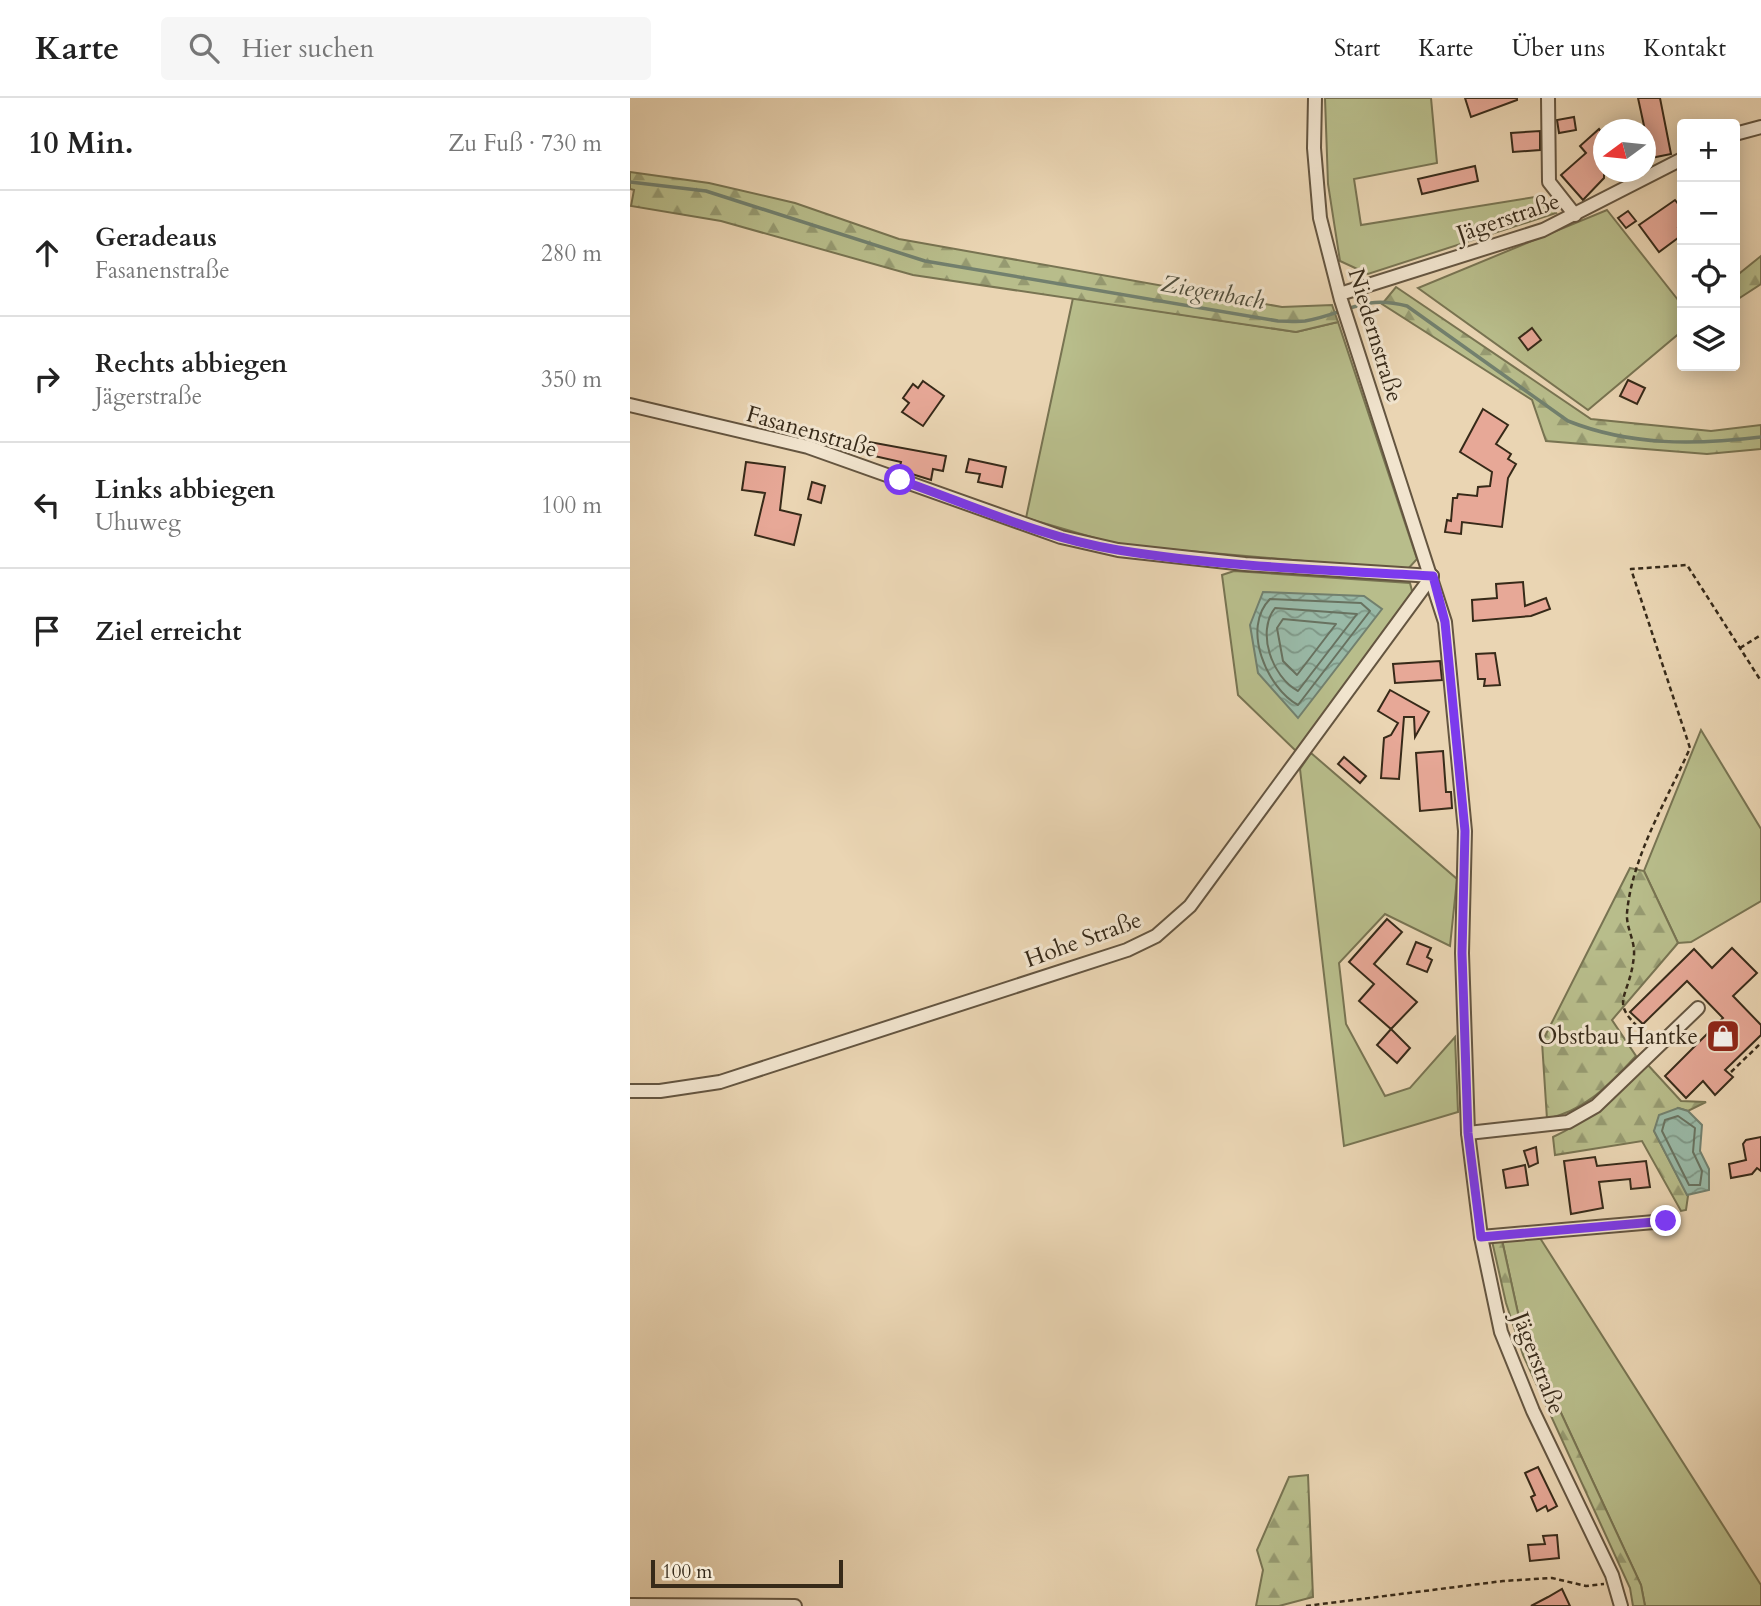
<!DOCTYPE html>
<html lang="de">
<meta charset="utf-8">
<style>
body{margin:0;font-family:Cardo,serif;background:#f6f6f6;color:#222}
.controls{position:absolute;right:21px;top:21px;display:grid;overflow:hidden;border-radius:7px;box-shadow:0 4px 18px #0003}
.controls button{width:63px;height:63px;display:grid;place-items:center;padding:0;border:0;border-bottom:2px solid #e0e0e0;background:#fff;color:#222;font:35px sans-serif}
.compass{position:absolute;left:963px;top:21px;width:63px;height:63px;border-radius:50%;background:#fff;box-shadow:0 4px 18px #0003;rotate:255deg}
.scale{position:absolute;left:21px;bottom:18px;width:192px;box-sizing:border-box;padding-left:7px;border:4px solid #372a19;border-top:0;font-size:19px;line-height:24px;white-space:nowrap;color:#372a19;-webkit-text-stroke:5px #f1e4ce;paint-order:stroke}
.stop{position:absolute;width:21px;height:21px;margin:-16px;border:5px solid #7c3aed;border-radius:50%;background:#fff}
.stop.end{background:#7c3aed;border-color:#fff;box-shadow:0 2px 7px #0008}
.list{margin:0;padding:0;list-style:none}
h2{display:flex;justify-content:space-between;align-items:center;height:91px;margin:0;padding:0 28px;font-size:30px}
h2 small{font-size:23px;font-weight:400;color:#767676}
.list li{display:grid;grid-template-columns:46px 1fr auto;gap:21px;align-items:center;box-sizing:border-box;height:126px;padding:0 28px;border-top:2px solid #e0e0e0}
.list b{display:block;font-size:26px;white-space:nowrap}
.list p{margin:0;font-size:23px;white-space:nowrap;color:#767676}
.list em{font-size:23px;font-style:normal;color:#767676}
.icon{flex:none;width:38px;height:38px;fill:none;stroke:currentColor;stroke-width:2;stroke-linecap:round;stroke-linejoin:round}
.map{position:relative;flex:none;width:1131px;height:1508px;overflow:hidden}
header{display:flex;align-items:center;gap:42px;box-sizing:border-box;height:98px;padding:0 35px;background:#fff;border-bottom:2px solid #e0e0e0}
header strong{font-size:33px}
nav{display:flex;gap:38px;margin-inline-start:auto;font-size:24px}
.search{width:490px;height:63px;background:#f6f6f6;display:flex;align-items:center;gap:18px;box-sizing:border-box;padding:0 24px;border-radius:7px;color:#767676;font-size:26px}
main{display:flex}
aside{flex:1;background:#fff}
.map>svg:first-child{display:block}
.green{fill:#b8bd8b;stroke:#787452;stroke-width:2}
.forest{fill:url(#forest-firs);stroke:#787452;stroke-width:2}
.water{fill:url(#water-waves);stroke:#72806e;stroke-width:2}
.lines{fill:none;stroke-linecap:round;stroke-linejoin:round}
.shore{stroke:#687260;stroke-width:2}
.stream{stroke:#72806e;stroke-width:3.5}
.building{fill:#e7a897;stroke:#372a19;stroke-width:2}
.minor-casing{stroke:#645540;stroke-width:16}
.path{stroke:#372a19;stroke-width:2.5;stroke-dasharray:5 3.5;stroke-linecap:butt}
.minor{stroke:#f1e4ce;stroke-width:12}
.route{stroke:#7c3aed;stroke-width:9}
.labels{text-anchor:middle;stroke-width:6;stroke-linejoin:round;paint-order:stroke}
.street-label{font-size:23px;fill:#372a19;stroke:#f1e4ce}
.poi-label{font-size:23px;fill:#372a19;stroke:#f1e4ce;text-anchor:end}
.water-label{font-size:24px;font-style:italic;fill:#504e3c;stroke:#f1e4ce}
</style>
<header>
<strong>Karte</strong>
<div class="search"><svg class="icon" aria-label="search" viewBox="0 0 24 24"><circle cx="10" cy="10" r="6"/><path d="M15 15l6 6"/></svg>Hier suchen</div>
<nav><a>Start</a><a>Karte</a><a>Über uns</a><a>Kontakt</a></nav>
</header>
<main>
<aside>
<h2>10 Min.<small>Zu Fuß · 730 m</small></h2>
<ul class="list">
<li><svg class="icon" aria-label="ahead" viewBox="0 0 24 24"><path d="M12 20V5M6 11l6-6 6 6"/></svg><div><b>Geradeaus</b><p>Fasanenstraße</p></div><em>280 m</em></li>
<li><svg class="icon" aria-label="right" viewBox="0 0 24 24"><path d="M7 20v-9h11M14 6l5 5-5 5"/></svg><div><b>Rechts abbiegen</b><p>Jägerstraße</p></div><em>350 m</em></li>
<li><svg class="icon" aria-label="left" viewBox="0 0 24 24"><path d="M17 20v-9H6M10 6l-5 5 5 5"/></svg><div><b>Links abbiegen</b><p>Uhuweg</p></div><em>100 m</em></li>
<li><svg class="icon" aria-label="arrive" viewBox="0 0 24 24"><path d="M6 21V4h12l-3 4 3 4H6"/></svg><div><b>Ziel erreicht</b></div></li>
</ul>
</aside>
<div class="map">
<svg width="1131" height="1508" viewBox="0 0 1131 1508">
<defs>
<pattern id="forest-firs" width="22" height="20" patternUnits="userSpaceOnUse" patternTransform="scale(1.75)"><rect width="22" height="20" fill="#b8bd8b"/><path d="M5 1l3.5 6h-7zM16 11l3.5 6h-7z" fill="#969a71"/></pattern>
<pattern id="water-waves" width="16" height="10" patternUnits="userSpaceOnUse" patternTransform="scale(1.75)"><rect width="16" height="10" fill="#99b9a7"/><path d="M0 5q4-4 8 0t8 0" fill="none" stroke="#7e9787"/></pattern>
</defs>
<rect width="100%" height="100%" fill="#ead5b3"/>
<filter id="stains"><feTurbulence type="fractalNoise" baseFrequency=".00286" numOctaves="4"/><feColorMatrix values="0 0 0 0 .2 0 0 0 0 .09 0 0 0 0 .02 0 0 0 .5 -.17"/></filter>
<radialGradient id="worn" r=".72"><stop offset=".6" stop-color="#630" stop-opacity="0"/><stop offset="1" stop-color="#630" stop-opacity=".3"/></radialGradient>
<g class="green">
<polygon points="695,0 801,0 807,65 724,81 731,127 911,98 926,115 738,176 710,163 698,86"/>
<polygon points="977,112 1052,207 1052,233 958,312 788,190"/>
<polygon points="443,200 666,234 708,224 787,461 777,472 489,447 396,420"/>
<polygon points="604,473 780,485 783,497 668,655 608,597 592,477"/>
<polygon points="1071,632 1131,731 1131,803 1061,844 1048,845 1014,773"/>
<polygon points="681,655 827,781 820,848 755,816 709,865 716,926 755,998 780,990 825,939 828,1014 714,1048 670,671"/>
<polygon points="910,1140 1131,1487 1131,1508 1015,1508 1011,1487 891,1229 872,1142"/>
</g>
<g class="forest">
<polygon points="0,74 79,85 165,105 269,141 652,209 702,207 708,224 666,234 283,177 91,123 1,108 4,92 0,91"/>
<polygon points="1131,158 1131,186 1105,203 1105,179"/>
<polygon points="766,189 961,321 1081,333 1131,327 1131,351 1077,356 916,343 902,302 752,206"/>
<path d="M 1000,770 L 1014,773 L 1048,845 L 982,922 L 1006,958 C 978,987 958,1011 917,1021 L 912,944 Z"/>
<path d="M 1017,966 L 1051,1003 L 1076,1004 L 1058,1013 L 1048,1010 L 1024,1033 L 1058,1098 L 1056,1112 L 1051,1113 L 1012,1043 L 925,1057 L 923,1039 C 960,1022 987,994 1017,966 Z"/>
<polygon points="872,1142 891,1229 1011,1487 1015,1508 1003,1508 1000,1490 893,1257 876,1205 862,1143"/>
<polygon points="678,1377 683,1499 649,1508 626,1508 633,1472 627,1452 659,1379"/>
</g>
<g class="water">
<polygon points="633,494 734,498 752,511 668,620 628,575 620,527"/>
<polygon points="1048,1010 1058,1013 1072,1027 1070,1053 1079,1071 1079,1092 1057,1097 1024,1033 1029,1017"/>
</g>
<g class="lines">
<g class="shore">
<path d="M 640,501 L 731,505 L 740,513 L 668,607 C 637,590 611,530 640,501 Z"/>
<path d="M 645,510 L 727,516 L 668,593 C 642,579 626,534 645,510 Z"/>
<polygon points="653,521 706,526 667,577 653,563 647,530"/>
<polygon points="1048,1018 1065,1030 1063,1054 1072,1073 1070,1087 1059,1087 1032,1033 1035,1022"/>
</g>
<path class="stream" d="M 0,84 L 76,93 L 295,163 L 648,223 C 657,223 667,224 675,223 C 717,216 731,196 777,208 L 938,323 C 1001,348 1065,347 1131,339"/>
</g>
<g class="building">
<polygon points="835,0 887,0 887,2 841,19"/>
<polygon points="1008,0 1030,0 1041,56 1021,60"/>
<polygon points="944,19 946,32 929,35 927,22"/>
<polygon points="969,31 974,37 974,80 953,102 931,77 956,55 950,48"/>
<polygon points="910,33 910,52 883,54 881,35"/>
<polygon points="845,68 848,83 792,96 788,81"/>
<polygon points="1045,102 1052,111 1052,127 1048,130 1052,137 1029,154 1009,127"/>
<polygon points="998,113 1006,123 996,130 988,120"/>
<polygon points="902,230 911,242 898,252 889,240"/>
<polygon points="998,282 1015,290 1007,306 990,298"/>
<polygon points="293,283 314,298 293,328 272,314 279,305 273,300 283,286 288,290"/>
<polygon points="853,311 878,327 866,346 881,356 878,361 886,366 878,380 872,429 832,424 831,436 815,434 817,422 821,423 823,400 827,400 828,396 847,398 848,389 860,388 862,374 830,354"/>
<polygon points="234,343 316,358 313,373 303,371 301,382 269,372 271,364 231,355"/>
<polygon points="339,361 376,369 372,389 348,384 350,376 336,374"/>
<polygon points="116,364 155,369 150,412 171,417 164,447 125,437 135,395 112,392"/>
<polygon points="182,384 195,388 191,405 178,401"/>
<polygon points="893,484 895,508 916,500 920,511 901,518 843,523 842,502 867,500 866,486"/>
<polygon points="865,555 870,587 854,588 855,581 848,581 846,556"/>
<polygon points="810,563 812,582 765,585 763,566"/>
<polygon points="760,592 799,614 785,639 784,619 774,619 769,681 751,680 754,640 761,637 768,625 748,613"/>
<polygon points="813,653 816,694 821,694 822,710 790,713 786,655"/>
<polygon points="714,659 736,678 730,685 708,666"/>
<polygon points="757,821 772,834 744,866 787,904 761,931 729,903 744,886 719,864"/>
<polygon points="786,844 801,850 797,859 802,862 797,874 777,866"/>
<polygon points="1102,850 1127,875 1103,898 1131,927 1131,937 1095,972 1103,979 1085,997 1073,983 1056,1000 1035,978 1093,920 1057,883 1013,926 1000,914 1064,851 1082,870"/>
<polygon points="761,931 780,950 767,965 747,947"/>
<polygon points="1131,1039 1131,1073 1127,1070 1122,1076 1101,1080 1099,1066 1116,1062 1113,1046 1116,1042"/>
<polygon points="906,1049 908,1065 899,1069 894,1053"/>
<polygon points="965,1059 967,1068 1016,1063 1020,1089 1001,1091 1000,1081 969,1084 973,1110 941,1116 934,1063"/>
<polygon points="895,1067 898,1087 876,1090 873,1072"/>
<polygon points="908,1369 927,1408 918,1413 916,1408 907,1413 901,1399 905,1397 895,1375"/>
<polygon points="927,1437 929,1460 900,1463 898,1447 915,1446 913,1438"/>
<polygon points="932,1491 940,1508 901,1508 918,1499"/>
</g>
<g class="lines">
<g class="minor-casing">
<g id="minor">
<polyline points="685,0 684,50 690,120 711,202 815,524 835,733 832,855 838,1035 851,1139 871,1234 903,1313 982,1477 991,1508"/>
<polyline points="918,0 919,84 945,117"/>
<polyline points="1105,36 1131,29"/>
<polyline points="710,196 913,132 1052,61"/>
<polyline points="0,307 178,349 431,439 488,452 615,466 802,478"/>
<polyline points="0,993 30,993 90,984 497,852 526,838 560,808 802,478"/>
<polyline points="838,1035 938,1024 966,1008 1068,910"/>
<polyline points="851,1139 1036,1123"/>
<polyline points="0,1507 165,1508"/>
</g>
</g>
<g class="path">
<polyline points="1110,550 1131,537"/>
<path d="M 1020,939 C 974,902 1000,904 1004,857 C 1005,842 996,830 997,815 C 1002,758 1037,702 1060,650 L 1001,471 L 1057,467 L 1131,583"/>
<polyline points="1101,974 1131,945"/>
<polyline points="676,1508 873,1483 922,1480 956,1488 974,1486"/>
</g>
<use href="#minor" class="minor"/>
</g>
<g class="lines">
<path class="route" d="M 270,382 C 341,407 413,440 488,452 C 592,469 698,472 803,478 L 815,524 L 835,733 L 832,855 L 838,1035 L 851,1139 L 1036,1123"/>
</g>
<defs>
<g id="shop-square" transform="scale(1.75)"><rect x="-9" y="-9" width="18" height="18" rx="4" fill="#8f2418" stroke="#f1e4ce"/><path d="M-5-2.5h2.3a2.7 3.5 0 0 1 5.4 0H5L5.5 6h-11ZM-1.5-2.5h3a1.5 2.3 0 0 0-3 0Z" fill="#fff"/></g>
</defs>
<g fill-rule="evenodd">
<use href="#shop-square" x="1093" y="938"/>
</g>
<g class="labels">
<g class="street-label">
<text transform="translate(878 119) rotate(-19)" y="8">Jägerstraße</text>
<text transform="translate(746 237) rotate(73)" y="8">Niedernstraße</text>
<text transform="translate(182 333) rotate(16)" y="8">Fasanenstraße</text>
<text transform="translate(453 841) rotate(-20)" y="8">Hohe Straße</text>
<text transform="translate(909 1265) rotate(69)" y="8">Jägerstraße</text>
</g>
<g class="poi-label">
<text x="1068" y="946">Obstbau Hantke</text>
</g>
<g class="water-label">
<text transform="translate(583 194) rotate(10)" y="8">Ziegenbach</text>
</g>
</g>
<rect width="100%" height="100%" filter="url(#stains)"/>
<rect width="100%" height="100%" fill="url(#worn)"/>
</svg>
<div class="controls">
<button>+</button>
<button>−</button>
<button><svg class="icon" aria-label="locate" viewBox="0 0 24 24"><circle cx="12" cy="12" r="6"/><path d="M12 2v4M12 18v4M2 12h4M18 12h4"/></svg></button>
<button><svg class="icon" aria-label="layers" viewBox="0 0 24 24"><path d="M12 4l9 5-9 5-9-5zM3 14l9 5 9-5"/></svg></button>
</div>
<svg class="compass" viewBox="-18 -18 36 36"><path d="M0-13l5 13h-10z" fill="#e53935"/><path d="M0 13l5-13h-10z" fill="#767676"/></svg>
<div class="scale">100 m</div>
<div class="stop" style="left:270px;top:382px"></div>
<div class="stop end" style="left:1036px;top:1123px"></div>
</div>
</main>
